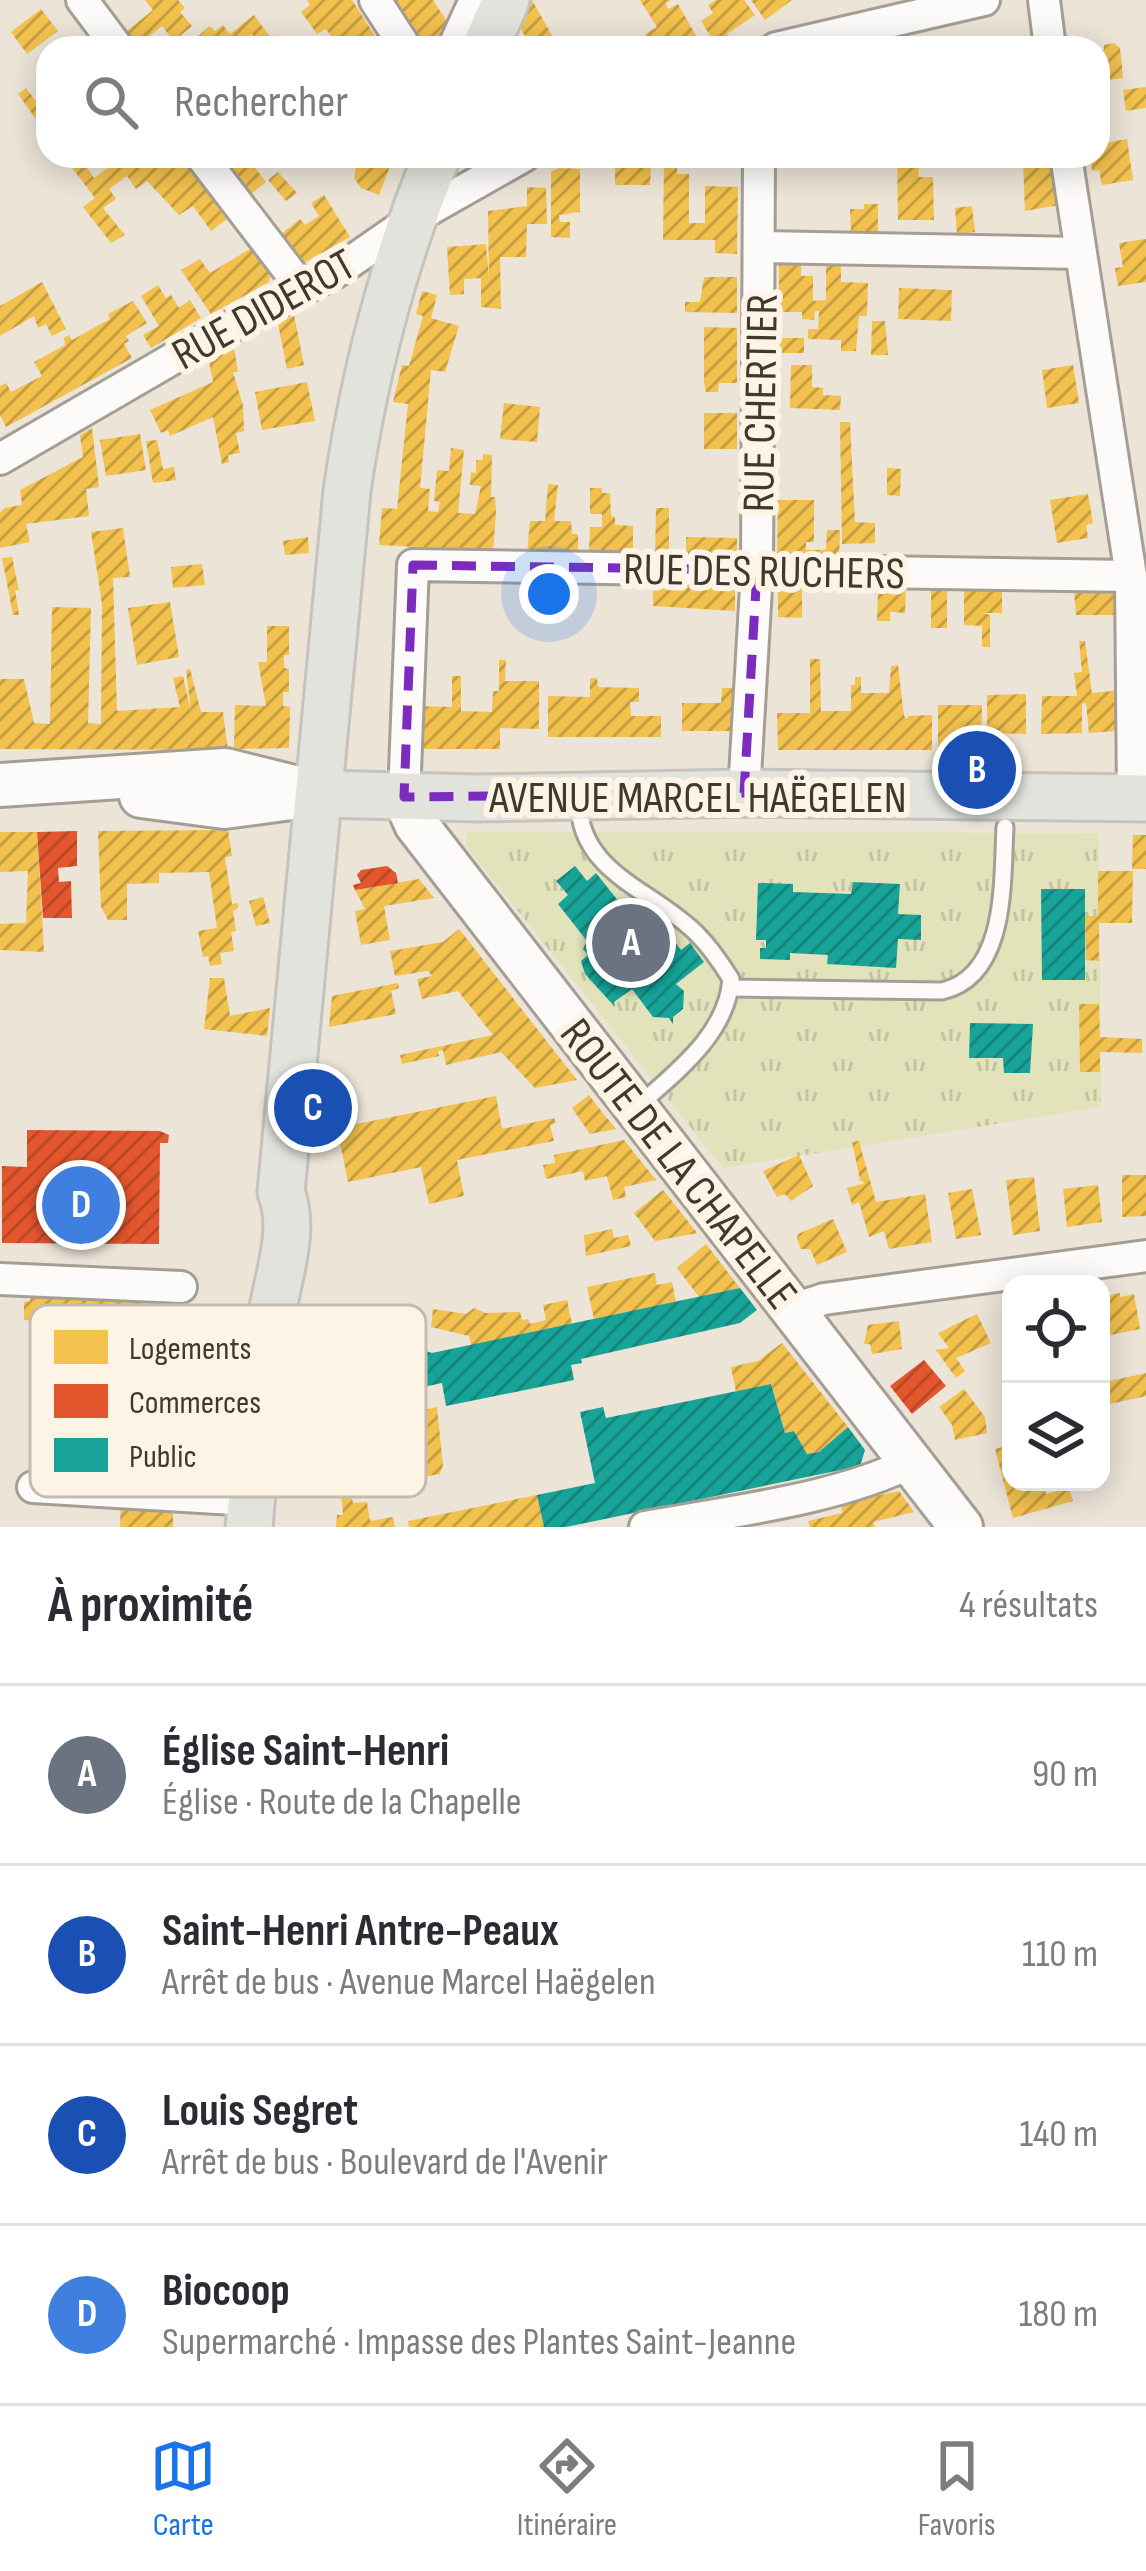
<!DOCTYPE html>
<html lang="fr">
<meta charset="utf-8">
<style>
body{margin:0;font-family:"Sofia Sans Condensed",sans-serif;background:#f7f7f7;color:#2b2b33}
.controls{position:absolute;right:36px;bottom:36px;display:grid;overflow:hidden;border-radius:24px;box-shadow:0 6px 30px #0003}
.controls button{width:108px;height:108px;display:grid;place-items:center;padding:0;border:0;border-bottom:3px solid #e1e1e2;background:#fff;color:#2b2b33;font:60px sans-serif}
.you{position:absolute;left:549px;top:594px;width:42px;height:42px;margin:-30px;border:9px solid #fff;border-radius:50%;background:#1a73e8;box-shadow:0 0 0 18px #1a73e833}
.badge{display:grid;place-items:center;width:78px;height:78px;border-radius:50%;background:#1a73e8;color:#fff;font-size:39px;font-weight:700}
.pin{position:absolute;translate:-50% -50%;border:6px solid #fff;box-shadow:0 3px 12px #0006}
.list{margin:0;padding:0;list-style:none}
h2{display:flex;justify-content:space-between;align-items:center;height:156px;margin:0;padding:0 48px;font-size:51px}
h2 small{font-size:39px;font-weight:400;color:#7c7c81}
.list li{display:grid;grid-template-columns:78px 1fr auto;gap:36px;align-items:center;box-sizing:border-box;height:180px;padding:0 48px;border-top:3px solid #e1e1e2}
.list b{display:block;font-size:45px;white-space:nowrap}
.list p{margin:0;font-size:39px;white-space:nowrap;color:#7c7c81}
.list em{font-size:39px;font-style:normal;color:#7c7c81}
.icon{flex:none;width:66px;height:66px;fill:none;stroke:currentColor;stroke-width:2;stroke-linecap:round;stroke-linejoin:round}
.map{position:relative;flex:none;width:1146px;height:1527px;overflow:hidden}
.search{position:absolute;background:#fff;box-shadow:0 6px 30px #0003;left:36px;right:36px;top:36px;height:132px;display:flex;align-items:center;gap:30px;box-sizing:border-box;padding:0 42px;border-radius:36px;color:#7c7c81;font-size:45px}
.sheet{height:876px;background:#fff}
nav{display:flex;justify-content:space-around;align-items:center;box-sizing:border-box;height:168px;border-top:3px solid #e1e1e2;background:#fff;font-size:33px;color:#7c7c81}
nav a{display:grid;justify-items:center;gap:6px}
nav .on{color:#1a73e8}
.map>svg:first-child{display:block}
.grass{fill:url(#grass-tufts)}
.homes{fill:url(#homes-hatch)}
.shops{fill:url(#shops-hatch)}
.public{fill:url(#public-hatch)}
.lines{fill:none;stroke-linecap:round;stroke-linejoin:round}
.lane-casing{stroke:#a49e94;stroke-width:21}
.street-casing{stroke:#a49e94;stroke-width:36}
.secondary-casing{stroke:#a49e94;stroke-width:48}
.primary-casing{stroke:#c6c3bc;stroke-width:51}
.lane{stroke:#fcfbf9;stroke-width:15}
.street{stroke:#fcfbf9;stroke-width:30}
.secondary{stroke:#fcfbf9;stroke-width:42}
.primary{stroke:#e3e3dd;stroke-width:45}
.marked{fill:none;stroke:#7b2cbf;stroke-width:9;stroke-dasharray:24 15;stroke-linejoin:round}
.labels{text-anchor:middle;stroke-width:12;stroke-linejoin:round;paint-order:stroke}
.street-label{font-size:45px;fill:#3f392f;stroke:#fdf4e6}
.key{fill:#fdf4e6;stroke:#c4bcaf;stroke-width:3}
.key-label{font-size:33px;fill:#3f392f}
</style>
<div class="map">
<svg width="1146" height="1527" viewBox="0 0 1146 1527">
<defs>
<pattern id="grass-tufts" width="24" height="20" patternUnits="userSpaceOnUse" patternTransform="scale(3)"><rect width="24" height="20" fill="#e2e2bb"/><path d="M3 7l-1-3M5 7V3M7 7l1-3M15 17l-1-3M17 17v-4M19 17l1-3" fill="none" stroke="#c3c3a1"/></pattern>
<pattern id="homes-hatch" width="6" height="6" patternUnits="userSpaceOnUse" patternTransform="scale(3)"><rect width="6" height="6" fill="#f2c14e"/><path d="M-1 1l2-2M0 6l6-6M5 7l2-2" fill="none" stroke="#c59e41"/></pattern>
<pattern id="shops-hatch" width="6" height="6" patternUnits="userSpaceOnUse" patternTransform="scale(3)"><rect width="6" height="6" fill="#e4572e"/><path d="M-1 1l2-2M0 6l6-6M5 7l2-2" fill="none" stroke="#ba4928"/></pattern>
<pattern id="public-hatch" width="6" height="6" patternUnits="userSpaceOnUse" patternTransform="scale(3)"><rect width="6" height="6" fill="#17a398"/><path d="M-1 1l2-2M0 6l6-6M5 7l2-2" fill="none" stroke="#16867c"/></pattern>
</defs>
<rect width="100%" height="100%" fill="#ece4d7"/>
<polygon class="grass" points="468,832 1099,833 1101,1107 723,1168 465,845"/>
<g class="homes">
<polygon points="145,0 178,0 185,8 180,12 192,26 174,41 162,26 137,46 126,32 153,10"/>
<polygon points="307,0 352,0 383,48 339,48 326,29 317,34 301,12 310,5"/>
<polygon points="395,0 433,0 446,20 456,13 440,48 427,48"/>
<polygon points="523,0 532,0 559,48 532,48 515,19"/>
<polygon points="640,0 671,0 666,3 668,9 678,4 703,48 653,48 645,34 657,27"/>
<polygon points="716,0 744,0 755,15 727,34 730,39 716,45 701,21 713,13 708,5"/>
<polygon points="751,0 792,0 765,20"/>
<polygon points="41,9 58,31 27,54 11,32"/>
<polygon points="254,15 271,38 275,35 279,40 267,48 262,48 252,34 234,48 226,37 207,48 198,36 210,26 215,31 223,25 230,34"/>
<polygon points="1114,43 1120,48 1123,78 1098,81 1098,51 1104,50 1104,45"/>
<polygon points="1146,87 1146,108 1126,111 1123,90"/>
<polygon points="26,88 48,117 48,125 43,129 18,94"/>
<polygon points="1127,139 1133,180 1102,185 1099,170 1092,171 1090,156 1098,156 1098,144"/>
<polygon points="63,156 79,156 94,178 124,156 179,156 227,219 211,231 193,206 179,215 147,181 136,189 127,176 109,189 116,199 103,208 125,235 111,243 83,207 95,198"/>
<polygon points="221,156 265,156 253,165 266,182 250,195"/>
<polygon points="358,156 394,156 379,195 361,188 354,178"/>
<polygon points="615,156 636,156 636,162 651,162 650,185 615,185"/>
<polygon points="897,156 950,156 950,163 918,161 919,177 933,177 934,220 898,220"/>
<polygon points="1047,156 1052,156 1065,204 1025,211 1023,160"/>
<polygon points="664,159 677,160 677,174 689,174 689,223 705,223 705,186 738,187 737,254 715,253 715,240 663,240"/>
<polygon points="559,168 580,169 580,212 559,215 560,222 570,222 570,238 551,237 551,172"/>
<polygon points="278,172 297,193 286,201 268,180"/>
<polygon points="527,187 546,188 547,224 527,224 526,257 500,257 501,309 481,307 481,278 464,279 464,294 450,295 447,247 486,244 489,278 488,211 527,206"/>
<polygon points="324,195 350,237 302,264 280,235 300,219 305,225 319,216 311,203"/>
<polygon points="864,204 878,204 878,232 851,231 850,209 864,209"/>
<polygon points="972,206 975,232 957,234 955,208"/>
<polygon points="1146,239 1146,282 1118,286 1115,268 1123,267 1119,243"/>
<polygon points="250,249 270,275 269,282 211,314 181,270 200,259 210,273"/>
<polygon points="779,264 801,265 801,276 813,276 813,301 826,300 826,265 841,266 841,282 868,283 867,316 859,316 856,351 841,351 841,340 808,339 808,329 818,329 819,311 815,311 814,320 802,319 802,312 779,312"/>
<polygon points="704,277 737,277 737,313 685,312 685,302 700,302"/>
<polygon points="42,282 66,329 52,336 46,324 38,328 34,316 0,336 0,306"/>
<polygon points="158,285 166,298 171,295 179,308 190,300 201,318 151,348 143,335 159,326 141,296"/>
<polygon points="899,288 952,290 951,321 898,319"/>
<polygon points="422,291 437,295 431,318 459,326 445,372 431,370 420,488 430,489 428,511 438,512 440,502 434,501 437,470 449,471 451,448 464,450 458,513 475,514 481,486 470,485 471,472 476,473 476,460 483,460 483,454 492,455 491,497 495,497 496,513 493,551 379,545 382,508 397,509 408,404 393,402 402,365 409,366 423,316 416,314"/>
<polygon points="133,301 147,323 126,336 129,341 124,344 132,358 6,427 0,415 0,386 6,383 11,392 42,376 34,362 65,345 64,338 69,335 72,340 110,319 108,314"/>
<polygon points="294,315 304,365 287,369 278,324"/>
<polygon points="872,321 885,321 888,355 871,355"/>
<polygon points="704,327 737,328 737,383 719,383 718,392 706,392 704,383"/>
<rect x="779" y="338" width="25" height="15"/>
<polygon points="234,348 238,372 233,372 243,405 244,431 236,433 240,453 228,455 229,462 222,464 213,417 170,436 168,430 161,433 150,410 213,382 209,362"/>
<polygon points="791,365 812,365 812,387 823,388 823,395 841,396 840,410 790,408"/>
<polygon points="1073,365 1079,403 1047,408 1042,370"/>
<polygon points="307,382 315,421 262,430 255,392"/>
<polygon points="504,403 540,407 537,442 500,439"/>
<rect x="704" y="413" width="33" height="36"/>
<polygon points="840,422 850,422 855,522 875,523 875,543 842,544"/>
<polygon points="92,428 99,487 86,489 89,516 26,524 30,542 0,548 0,513 4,508 22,505 20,490 83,457 80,435"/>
<polygon points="140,434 146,470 106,476 100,440"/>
<polygon points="157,440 163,469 174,467 176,480 153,483 146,441"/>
<polygon points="887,468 901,469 900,496 887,495"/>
<polygon points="548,484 558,485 554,521 571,521 572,534 578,534 578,554 527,553 530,521 545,521"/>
<polygon points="590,488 602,488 602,493 610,493 611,516 615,517 615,525 633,526 633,555 589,554 590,527 602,527 602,514 590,514"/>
<polygon points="1088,494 1093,523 1086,525 1088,538 1057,543 1050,500"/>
<polygon points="778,500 814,500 814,542 806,542 806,550 826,550 827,530 840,530 839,559 777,559"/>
<polygon points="656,508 669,508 669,557 655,556"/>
<polygon points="123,528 130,577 113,578 117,711 180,707 173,678 183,676 191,712 186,670 190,669 201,712 223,712 228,750 0,749 0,679 24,679 34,723 50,724 52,607 91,608 88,723 101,724 102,604 91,532"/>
<polygon points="308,537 309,553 285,555 283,541"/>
<polygon points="686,537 737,538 737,559 686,557"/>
<polygon points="12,557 19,590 15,590 19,615 13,615 2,558"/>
<polygon points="202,564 205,585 173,588 171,567"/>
<polygon points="549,583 566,584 565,608 549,608"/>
<polygon points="653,586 735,587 735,611 653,606"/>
<polygon points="778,588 802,588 802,618 778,617"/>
<polygon points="906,589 905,613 890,612 890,621 877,621 878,590"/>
<polygon points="931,589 947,590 947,628 931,628"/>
<polygon points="964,590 1002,590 1002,613 983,613 990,615 990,647 982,647 982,626 964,625"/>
<polygon points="1123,590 1125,615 1076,615 1074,591"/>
<polygon points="170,602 179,657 137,665 128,608"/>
<polygon points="267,626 289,626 289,655 284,655 284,668 289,669 289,692 283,692 283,706 290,707 289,748 234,749 235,705 266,706 258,662 267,662"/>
<polygon points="1079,641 1085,641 1092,693 1122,690 1128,730 1089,733 1086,703 1082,704 1082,733 1041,734 1042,696 1077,696 1074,673 1082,672"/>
<polygon points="810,659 820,659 821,711 851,711 851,685 855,685 855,677 861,677 861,693 889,693 891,666 898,665 904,716 907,719 908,716 932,715 932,750 778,750 777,713 810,713"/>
<polygon points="499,660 506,660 505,681 539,681 539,729 500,728 500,749 416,749 417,706 452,707 452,676 461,676 461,711 492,712 493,691 499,691"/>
<polygon points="590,678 597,678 598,687 639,688 639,702 630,702 631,716 661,716 661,737 548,737 548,696 590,697"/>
<polygon points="722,688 735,688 735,731 682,731 682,703 721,703"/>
<polygon points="1026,694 1026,734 987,733 987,695"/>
<polygon points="938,705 982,705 981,751 938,750"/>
<polygon points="228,830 232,856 225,857 232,904 238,903 238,908 233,911 236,931 231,932 234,951 220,953 222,964 210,966 208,956 203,957 198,931 217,928 209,872 159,873 159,883 127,884 127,920 108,920 101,907 98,831"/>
<polygon points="0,832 37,832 44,952 0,950 0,924 26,923 28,871 0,872"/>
<polygon points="1133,835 1146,835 1146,869 1132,869"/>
<polygon points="1098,871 1133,871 1132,923 1099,923 1099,961 1086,960 1085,916 1098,916"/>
<polygon points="419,879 434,898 384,906 390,940 361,945 355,911 365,909 355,890"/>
<polygon points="263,897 270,923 256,926 249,901"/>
<polygon points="459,929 516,1002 577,1080 535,1088 501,1052 446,1065 443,1050 438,1051 439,1056 402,1064 400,1055 493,1035 458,991 422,999 417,979 432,976 428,971 395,976 390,951 443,942"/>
<polygon points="210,978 224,978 230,1016 270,1008 267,1036 204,1029"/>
<polygon points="398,983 399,988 391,991 396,1014 329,1027 332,996"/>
<polygon points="1079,1004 1099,1004 1100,1037 1142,1039 1142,1053 1100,1052 1100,1072 1080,1072"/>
<polygon points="589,1095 598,1107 616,1129 590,1134 572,1108"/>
<polygon points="496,1096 502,1129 554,1118 556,1123 550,1125 554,1141 457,1160 464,1196 429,1204 421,1167 348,1182 337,1128"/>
<polygon points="624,1140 656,1180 624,1187 626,1197 613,1200 607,1176 585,1181 583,1171 546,1179 543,1165 555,1163 554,1155"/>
<polygon points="859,1141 876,1202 925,1194 932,1242 889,1249 884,1231 869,1237 859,1202 852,1205 847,1188 865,1183 860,1180 852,1142"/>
<polygon points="799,1155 813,1186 791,1201 785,1194 777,1197 763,1171"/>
<polygon points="1122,1175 1146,1175 1146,1216 1122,1217"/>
<polygon points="1034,1177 1040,1231 1013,1235 1006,1180"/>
<polygon points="1098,1185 1102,1222 1067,1227 1063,1189"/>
<polygon points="972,1189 981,1235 956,1239 948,1193"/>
<polygon points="663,1190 680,1211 697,1233 655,1241 634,1213"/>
<polygon points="833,1219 847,1252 817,1265 810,1249 801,1249 797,1239 798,1234"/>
<polygon points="612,1229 614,1238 628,1235 631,1246 586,1256 584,1235"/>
<polygon points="706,1244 740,1288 699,1297 677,1268"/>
<polygon points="655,1273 657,1285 672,1282 676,1302 594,1319 587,1287"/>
<polygon points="30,1292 143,1298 144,1312 125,1311 127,1327 24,1320 24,1302 30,1301"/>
<polygon points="1120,1293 1120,1297 1134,1294 1140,1329 1101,1337 1101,1297"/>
<polygon points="567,1300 572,1324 532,1332 471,1345 469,1336 431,1327 433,1309 466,1314 474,1308 486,1313 520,1312 522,1320 528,1319 530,1324 546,1320 543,1305"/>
<polygon points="977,1314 991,1343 956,1358 965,1371 956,1378 936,1350 949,1348 938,1333"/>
<polygon points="899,1321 902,1349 872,1354 870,1344 864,1344 868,1325"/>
<polygon points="782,1343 848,1427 819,1452 807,1454 794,1431 785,1433 771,1384 736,1392 731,1367 758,1361"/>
<polygon points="1146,1373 1146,1396 1101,1406 1101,1383"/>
<polygon points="964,1389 985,1417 987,1433 955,1440 952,1425 939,1407"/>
<polygon points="437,1407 443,1465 440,1474 404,1480 396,1416"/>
<polygon points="1011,1445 1011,1482 1043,1482 1046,1494 1069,1488 1073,1501 1013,1518 995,1449"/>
<polygon points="347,1474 353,1503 367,1502 370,1521 393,1517 395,1527 336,1527 337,1515 343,1515 339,1476"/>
<polygon points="899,1491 914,1512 873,1522 875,1527 810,1527 808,1521 842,1513 841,1503"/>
<polygon points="537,1495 544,1527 409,1527 408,1521"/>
<polygon points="121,1499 173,1509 173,1527 120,1527"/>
</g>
<g class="shops">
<polygon points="77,831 77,866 58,868 59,882 71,881 72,918 43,918 37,832"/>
<polygon points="387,866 396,873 398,883 355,890 353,885 361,883 357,875 361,870"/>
<polygon points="27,1130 160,1131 169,1135 168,1143 160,1143 159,1244 2,1243 2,1166 27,1167"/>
<polygon points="924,1360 946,1386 912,1414 890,1386"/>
</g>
<g class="public">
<polygon points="575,866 587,881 596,873 639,927 654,916 681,950 690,943 704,962 676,984 684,991 683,1009 673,1017 673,1024 669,1018 653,1017 632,989 614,1002 615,1007 585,974 581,961 588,955 583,949 587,941 558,904 568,895 556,881"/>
<polygon points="853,882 900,884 898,914 921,915 921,940 898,939 896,968 827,964 828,955 790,953 790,960 760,959 760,948 766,948 766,940 756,940 758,883 793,884 793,892 851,894"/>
<polygon points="1041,889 1085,889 1085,980 1042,980"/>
<polygon points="970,1023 1033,1024 1030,1073 1004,1073 1003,1058 969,1058"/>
<polygon points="740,1288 757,1310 740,1323 581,1359 582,1363 571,1365 574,1380 446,1406 442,1383 419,1388 410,1346 432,1353"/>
<polygon points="771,1384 785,1433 794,1431 807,1454 819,1452 848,1427 865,1450 860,1466 566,1527 544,1527 537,1495 595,1483 580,1412 603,1407 606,1418"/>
</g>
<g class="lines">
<g class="lane-casing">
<g id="lane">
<path d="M 579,800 C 578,873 652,889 697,934 C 710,947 721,963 731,979 C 727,1034 676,1072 638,1106"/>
<path d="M 730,988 L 942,991 C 1008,976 1002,880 1005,827"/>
</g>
</g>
<g class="street-casing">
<g id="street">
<polyline points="82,0 118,48"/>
<polyline points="375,0 406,48"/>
<polyline points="1044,0 1050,48"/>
<polyline points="453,48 475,0"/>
<polyline points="776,48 984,0"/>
<polyline points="201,156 302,288"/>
<polyline points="1066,156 1131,576 1133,798"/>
<polyline points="760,247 1079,253"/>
<polyline points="0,459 198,344 336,272 411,220 524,156"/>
<polyline points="744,793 757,570 759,156"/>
<polyline points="404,797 413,565 1131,576"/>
<polyline points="0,1279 181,1287"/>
<polyline points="794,1309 824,1299 1146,1256"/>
<polyline points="33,1487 251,1500"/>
<path d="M 645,1527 C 731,1511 836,1500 914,1461"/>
</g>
</g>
<g class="secondary-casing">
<g id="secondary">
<polyline points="0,785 225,770 322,794"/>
<polyline points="141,796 224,807 299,797"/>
<polyline points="404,797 416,824 961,1527"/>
</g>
</g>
<g class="primary-casing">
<g id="primary">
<polyline points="485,48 506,0"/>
<polyline points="322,794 478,798 744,793 1146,798"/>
<path d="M 249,1527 C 255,1458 262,1389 271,1321 C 276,1280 297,1232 281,1192 L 347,491 C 364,374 392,265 437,156"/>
</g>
</g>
<use href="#lane" class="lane"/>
<use href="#street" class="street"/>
<use href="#secondary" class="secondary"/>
<use href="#primary" class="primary"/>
</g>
<path class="marked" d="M 413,565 L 757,570 L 744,793 L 404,797 Z"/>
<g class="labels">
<g class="street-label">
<text transform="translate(263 308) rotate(-29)" y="16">RUE DIDEROT</text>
<text transform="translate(759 403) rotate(-89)" y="16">RUE CHERTIER</text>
<text transform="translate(764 570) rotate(1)" y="16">RUE DES RUCHERS</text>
<text x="698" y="812">AVENUE MARCEL HAËGELEN</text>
<text transform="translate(680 1163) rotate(52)" y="16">ROUTE DE LA CHAPELLE</text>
</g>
</g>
<rect x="30" y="1305" width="396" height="192" rx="18" class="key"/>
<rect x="54" y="1330" width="54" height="34" fill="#f2c14e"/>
<rect x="54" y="1384" width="54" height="34" fill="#e4572e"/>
<rect x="54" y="1438" width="54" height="34" fill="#17a398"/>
<g class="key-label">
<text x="129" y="1359">Logements</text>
<text x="129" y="1413">Commerces</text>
<text x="129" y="1467">Public</text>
</g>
</svg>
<div class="controls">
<button><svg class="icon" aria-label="locate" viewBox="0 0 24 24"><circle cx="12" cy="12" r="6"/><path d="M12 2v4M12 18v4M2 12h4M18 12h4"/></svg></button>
<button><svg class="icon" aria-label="layers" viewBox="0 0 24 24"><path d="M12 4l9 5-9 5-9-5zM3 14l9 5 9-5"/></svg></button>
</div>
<div class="you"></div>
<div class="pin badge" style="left:631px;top:943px;background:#6b7280">A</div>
<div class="pin badge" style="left:977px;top:770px;background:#1a4fb4">B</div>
<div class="pin badge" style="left:313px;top:1108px;background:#1a4fb4">C</div>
<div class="pin badge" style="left:81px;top:1205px;background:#3f7fe0">D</div>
<div class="search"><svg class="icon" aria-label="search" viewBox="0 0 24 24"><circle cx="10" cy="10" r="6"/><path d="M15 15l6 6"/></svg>Rechercher</div>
</div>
<section class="sheet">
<h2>À proximité<small>4 résultats</small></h2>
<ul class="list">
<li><span class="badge" style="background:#6b7280">A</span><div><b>Église Saint-Henri</b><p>Église · Route de la Chapelle</p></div><em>90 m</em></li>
<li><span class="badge" style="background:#1a4fb4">B</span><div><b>Saint-Henri Antre-Peaux</b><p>Arrêt de bus · Avenue Marcel Haëgelen</p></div><em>110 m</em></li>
<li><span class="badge" style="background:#1a4fb4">C</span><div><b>Louis Segret</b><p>Arrêt de bus · Boulevard de l'Avenir</p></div><em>140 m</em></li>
<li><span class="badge" style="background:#3f7fe0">D</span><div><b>Biocoop</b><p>Supermarché · Impasse des Plantes Saint-Jeanne</p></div><em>180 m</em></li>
</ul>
</section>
<nav>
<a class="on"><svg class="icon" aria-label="map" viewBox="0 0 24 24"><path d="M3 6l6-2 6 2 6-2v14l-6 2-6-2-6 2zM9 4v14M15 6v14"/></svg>Carte</a>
<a><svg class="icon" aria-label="directions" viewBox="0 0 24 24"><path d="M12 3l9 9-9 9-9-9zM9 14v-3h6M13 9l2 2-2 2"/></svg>Itinéraire</a>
<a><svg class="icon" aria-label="saved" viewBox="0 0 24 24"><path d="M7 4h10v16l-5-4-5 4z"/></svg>Favoris</a>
</nav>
